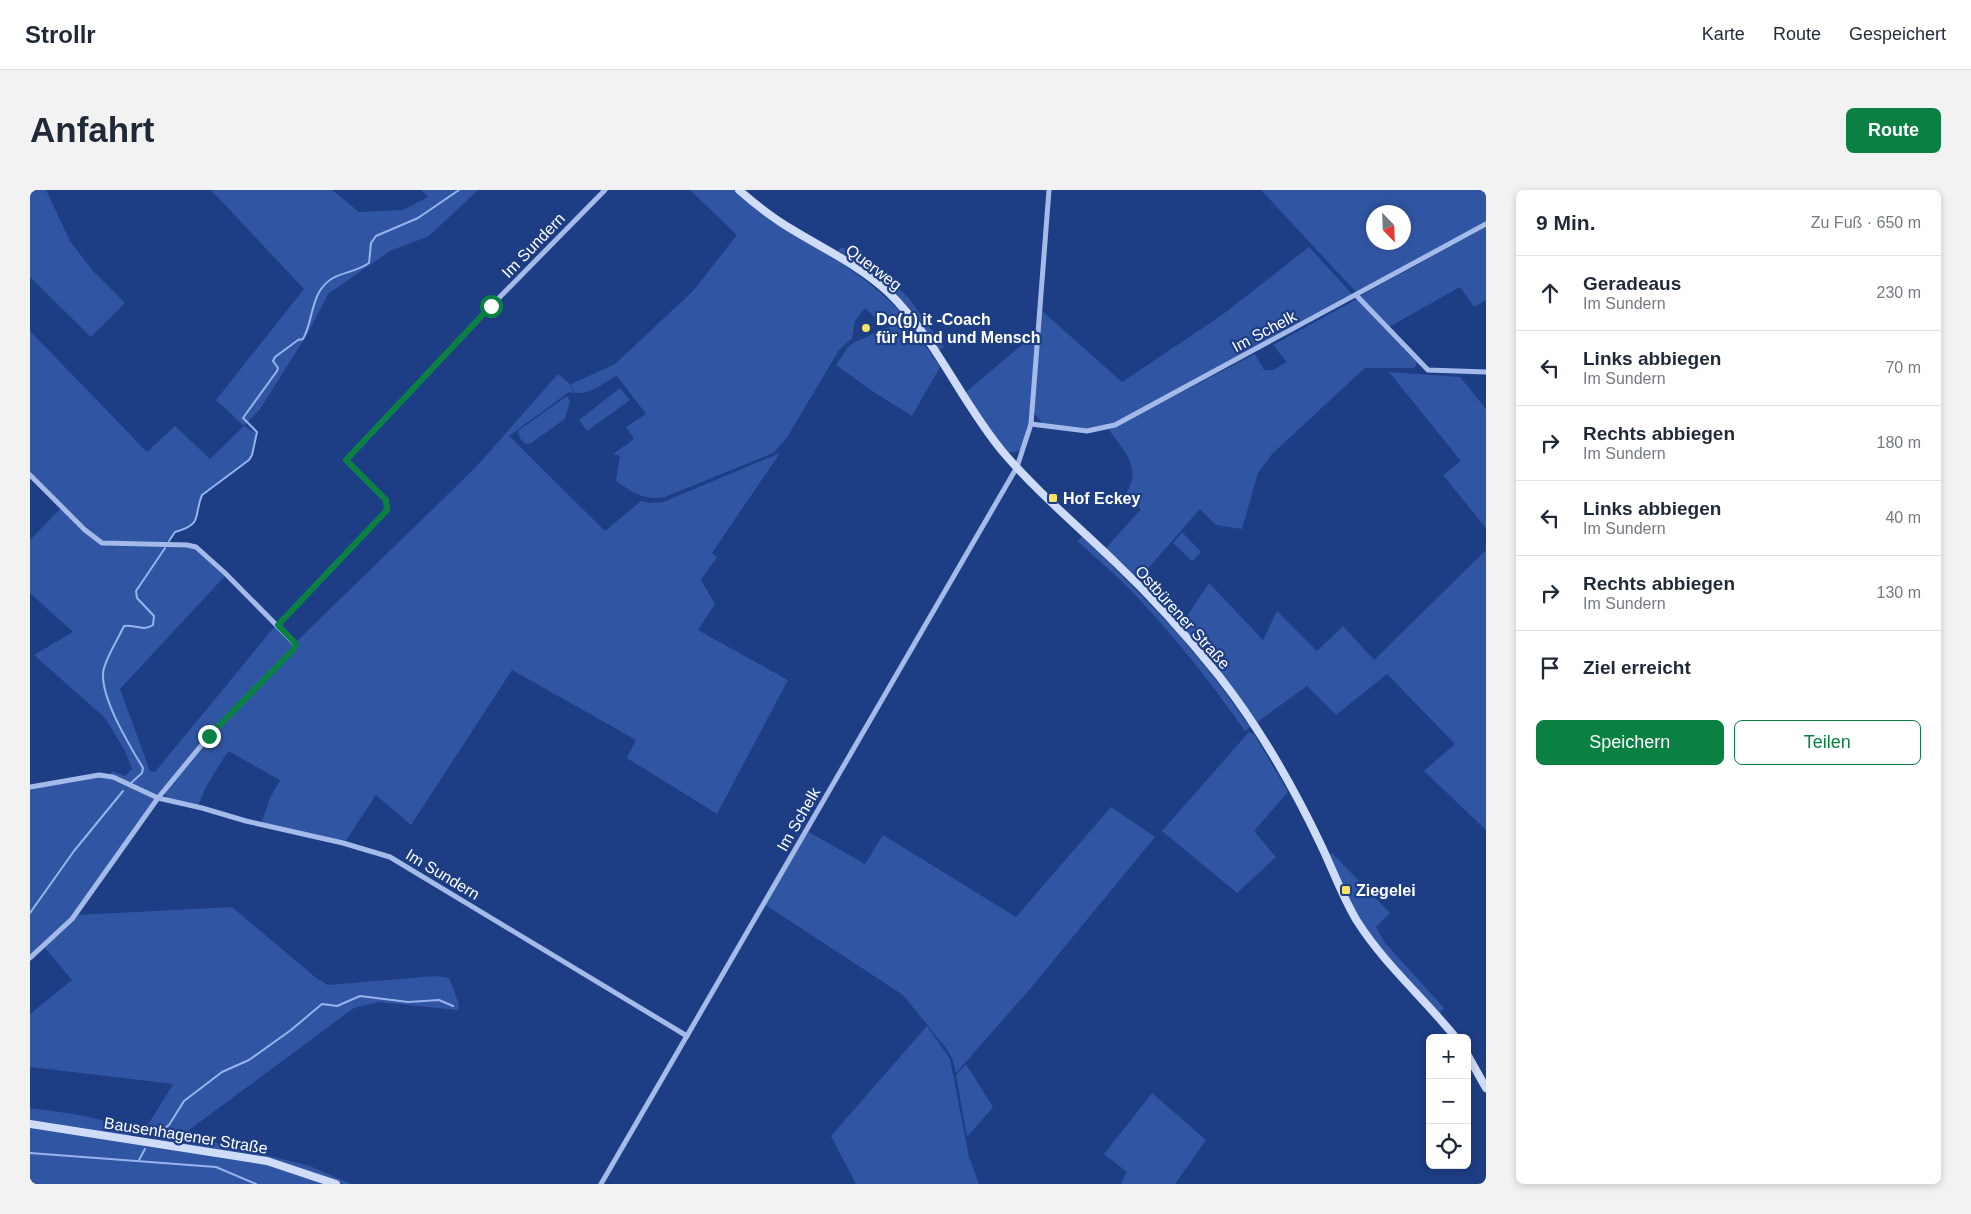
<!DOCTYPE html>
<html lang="de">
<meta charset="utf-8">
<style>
body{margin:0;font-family:Helvetica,sans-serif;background:#f2f2f3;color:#1f2937}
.controls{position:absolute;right:15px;bottom:15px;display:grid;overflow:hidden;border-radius:8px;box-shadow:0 2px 8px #0003}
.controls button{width:45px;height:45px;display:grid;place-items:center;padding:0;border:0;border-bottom:1px solid #e0e1e3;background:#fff;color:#1f2937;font:25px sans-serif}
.compass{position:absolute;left:1336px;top:15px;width:45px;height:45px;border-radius:50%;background:#fff;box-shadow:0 2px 8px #0003;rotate:157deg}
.stop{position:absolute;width:15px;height:15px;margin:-11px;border:4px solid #0b8043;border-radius:50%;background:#fff}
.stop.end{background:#0b8043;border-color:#fff;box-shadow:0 1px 5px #0008}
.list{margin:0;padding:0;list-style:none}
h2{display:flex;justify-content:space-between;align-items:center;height:65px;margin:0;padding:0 20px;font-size:21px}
h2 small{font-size:16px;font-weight:400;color:#747a83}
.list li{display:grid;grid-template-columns:32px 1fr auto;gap:15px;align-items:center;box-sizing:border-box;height:75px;padding:0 20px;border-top:1px solid #e0e1e3}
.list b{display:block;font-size:19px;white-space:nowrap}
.list p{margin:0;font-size:16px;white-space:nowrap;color:#747a83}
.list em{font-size:16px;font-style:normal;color:#747a83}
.actions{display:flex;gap:10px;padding:15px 20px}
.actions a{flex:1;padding:11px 0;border:1px solid #0b8043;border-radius:8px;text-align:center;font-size:18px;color:#0b8043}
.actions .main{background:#0b8043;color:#fff}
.icon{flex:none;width:28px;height:28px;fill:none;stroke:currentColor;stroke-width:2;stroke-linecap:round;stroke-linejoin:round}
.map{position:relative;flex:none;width:1456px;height:994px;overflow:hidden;border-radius:8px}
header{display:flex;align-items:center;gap:30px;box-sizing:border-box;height:70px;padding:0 25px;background:#fff;border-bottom:1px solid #e0e1e3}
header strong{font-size:24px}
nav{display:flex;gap:28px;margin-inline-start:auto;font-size:18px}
.intro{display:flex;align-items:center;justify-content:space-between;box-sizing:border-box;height:120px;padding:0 30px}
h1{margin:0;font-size:35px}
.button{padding:12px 22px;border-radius:8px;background:#0b8043;color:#fff;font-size:18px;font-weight:700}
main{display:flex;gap:30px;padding:0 30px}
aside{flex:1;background:#fff;border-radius:8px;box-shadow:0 2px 8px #0003}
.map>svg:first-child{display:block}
.green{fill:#3055a2;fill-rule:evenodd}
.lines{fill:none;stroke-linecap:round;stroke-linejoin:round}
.stream{stroke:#97b4ec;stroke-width:2}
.street{stroke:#a4bbea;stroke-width:5}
.secondary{stroke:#cfdcf8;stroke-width:8}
.route{stroke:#0b8043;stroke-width:6}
.poi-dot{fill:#fae162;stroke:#1d3d84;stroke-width:2}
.labels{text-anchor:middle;stroke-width:4.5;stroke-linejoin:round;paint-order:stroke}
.street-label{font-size:16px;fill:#fff;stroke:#1d3d84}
.poi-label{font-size:16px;font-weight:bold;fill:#fff;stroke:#1d3d84;text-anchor:start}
</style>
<header>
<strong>Strollr</strong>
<nav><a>Karte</a><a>Route</a><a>Gespeichert</a></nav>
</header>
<div class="intro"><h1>Anfahrt</h1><a class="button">Route</a></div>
<main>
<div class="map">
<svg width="1456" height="994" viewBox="0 0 1456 994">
<rect width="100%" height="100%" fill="#1d3d84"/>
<g class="green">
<polygon points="0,0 16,0 40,51 63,81 95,113 61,147 0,87"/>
<path d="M 181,0 L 302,0 L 329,22 L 373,20 L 398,7 L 391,0 L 448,0 L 399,46 L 360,61 L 298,104 L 278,143 L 230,219 L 214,236 L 226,243 L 221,265 L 219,270 L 171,305 C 163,328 173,333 145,341 L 137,352 L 70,351 L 0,282 L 0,141 L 117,262 L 145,236 L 180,269 L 214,236 L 186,210 L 274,99 Z"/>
<path d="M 660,0 L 704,0 C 735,31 775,50 811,73 C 834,88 854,105 873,124 L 854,136 L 835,118 L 825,131 L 822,148 L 809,160 L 756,249 L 743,263 L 635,307 C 614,311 602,302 586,291 L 590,266 L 583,264 L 604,249 L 596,237 L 616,224 L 587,186 C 574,192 560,205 545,203 L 541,194 L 585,174 L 663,101 L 707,45 Z"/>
<path d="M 1231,0 L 1456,0 L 1456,33 L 1326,102 ZM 1344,22 L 1374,22 L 1374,52 L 1344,52 Z"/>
<polygon points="1456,37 1456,110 1444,117 1430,97 1359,137 1330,106"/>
<polygon points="812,57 846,79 878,107 914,157 909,160 880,118 854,94 808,61"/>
<polygon points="1279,57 1322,104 1258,141 1084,233 1056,239 1012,233 1004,223 1011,120 1092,192 1192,125"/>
<path d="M 1327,109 L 1386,172 L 1386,176 L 1383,178 L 1335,178 L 1242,264 L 1228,283 L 1212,339 L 1186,335 L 1170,319 L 1108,390 L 1076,358 L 1111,319 L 1096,304 C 1112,276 1095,263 1079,240 L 1225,164 L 1234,180 L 1243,180 L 1257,172 L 1243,155 Z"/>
<polygon points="877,129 910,177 882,226 842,201 806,175 819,156 825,152"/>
<polygon points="1007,142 999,234 991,259 986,262 978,262 955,233 935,203"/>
<polygon points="1359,182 1430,187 1456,219 1456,338 1413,285 1431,271"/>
<polygon points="528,184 541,195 544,203 539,202 479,246 575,341 611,311 621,313 633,312 750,263 682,363 687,367 671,390 685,414 668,440 758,490 687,624 597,568 606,550 482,480 381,635 346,605 315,652 231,634 240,608 250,590 198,561 176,597 167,617 138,609 135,604 137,598 179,546 264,460 265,453 446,277"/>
<polygon points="590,198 600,210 557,241 549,230"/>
<polygon points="537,206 540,211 535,229 501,253 496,254 491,250 488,243 489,240"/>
<polygon points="32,317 70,354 83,356 165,358 196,385 90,499 120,581 125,582 246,435 265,455 263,460 179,545 128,607 80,586 82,581 95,586 102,579 95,561 75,528 4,465 43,442 0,403 0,350"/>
<polygon points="1152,342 1171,362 1162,371 1143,353"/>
<path d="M 1053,346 L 1144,439 L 1186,490 L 1220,537 L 1215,541 C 1183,495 1148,451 1109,409 C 1090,388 1068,370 1047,351 Z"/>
<polygon points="1456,360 1456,640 1394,581 1425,554 1357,484 1306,525 1277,496 1226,533 1151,435 1179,393 1233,450 1247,421 1287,461 1313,436 1344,470"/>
<polygon points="1219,542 1224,544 1258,602 1224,641 1246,667 1207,703 1132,641"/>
<polygon points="69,586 83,589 126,609 40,729 0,765 0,598"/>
<polygon points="1081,617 1125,647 1000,799 926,883 922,868 916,858 873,805 734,714 777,641 835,674 853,645 986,727"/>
<polygon points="1302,663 1360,723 1346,737 1355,753 1414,818 1410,823 1348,757 1329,728 1297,666"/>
<polygon points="202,717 285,787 298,795 405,786 419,788 429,814 428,820 348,812 324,818 159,940 154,945 280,976 321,994 313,994 238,969 124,949 116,938 143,894 0,877 0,824 42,790 14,757 47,725"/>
<polygon points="897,836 920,869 939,967 949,994 826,994 801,946"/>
<polygon points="936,874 963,917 937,947 926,885"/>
<polygon points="1122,903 1176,950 1145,994 1091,994 1097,982 1074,964"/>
<path d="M 0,918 C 24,922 87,926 101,946 L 0,931 Z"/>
<polygon points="0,937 236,973 296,994 0,994"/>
</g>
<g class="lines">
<g class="stream">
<path d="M 139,351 L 145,342 C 174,334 163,326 172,305 L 219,270 L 222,265 L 227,242 L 213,228 L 247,181 L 248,178 L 243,171 L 245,167 L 268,150 L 273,149 C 284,130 280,101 303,88 C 314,82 328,81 339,73 L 341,53 L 346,46 L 388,28 L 429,0"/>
<path d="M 101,593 L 112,583 L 113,578 C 100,556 67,503 74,478 C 78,464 88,449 94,436 C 104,434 113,442 123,435 L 124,426 L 107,408 L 106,401 L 135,358"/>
<polyline points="0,723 44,661 93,601"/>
<polyline points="128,944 139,935 154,911 192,882 219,870 261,840 292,814 307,816 330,806 378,812 409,810 423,816"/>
<polyline points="0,963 186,977 226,994"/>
<polyline points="109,970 115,959"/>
</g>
<g class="street">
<polyline points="1326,105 1398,180 1456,182"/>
<polyline points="1001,234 1057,241 1085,235 1456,34"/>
<polyline points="0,285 55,340 72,353 157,355 166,357 195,383 265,454 263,460 179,546 128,608 42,729 0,768"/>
<polyline points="248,435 357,320 356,310 316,270 461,116 575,0"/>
<polyline points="0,597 69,585 83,587 128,608 172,618 216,631 313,653 360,667 657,846"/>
<polyline points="571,994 987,277 1001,234 1019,0"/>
</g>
<g class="secondary">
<path d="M 709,0 C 726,15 744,29 763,40 C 796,60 830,76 858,102 C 906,148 931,212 973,262 C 1007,302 1048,336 1086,373 C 1123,408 1157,446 1189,486 C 1229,537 1263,596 1291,655 C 1303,680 1313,708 1327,731 C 1355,775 1394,808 1426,848"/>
<polyline points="1437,864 1456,898"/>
<polyline points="0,934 237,971 306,994"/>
</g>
</g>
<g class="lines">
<polyline class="route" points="179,546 263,460 266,454 248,435 357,320 356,310 316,270 461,116"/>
</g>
<g class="poi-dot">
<circle cx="836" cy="138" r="5"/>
<rect x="1018" y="303" width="10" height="10" rx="2.5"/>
<rect x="1311" y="695" width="10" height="10" rx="2.5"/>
</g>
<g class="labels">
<g class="street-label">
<text transform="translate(503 55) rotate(-46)" y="6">Im Sundern</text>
<text transform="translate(844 77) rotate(37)" y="6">Querweg</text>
<text transform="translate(1234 141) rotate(-28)" y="6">Im Schelk</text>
<text transform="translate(1153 427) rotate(48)" y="6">Ostbürener Straße</text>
<text transform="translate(768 629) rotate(-60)" y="6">Im Schelk</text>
<text transform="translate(413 684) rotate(31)" y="6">Im Sundern</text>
<text transform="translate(156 945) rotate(9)" y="6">Bausenhagener Straße</text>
</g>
<g class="poi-label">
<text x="846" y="135">Do(g) it -Coach<tspan x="846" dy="18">für Hund und Mensch</tspan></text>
<text x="1033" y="314">Hof Eckey</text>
<text x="1326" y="706">Ziegelei</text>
</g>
</g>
</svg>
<div class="controls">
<button>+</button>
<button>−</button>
<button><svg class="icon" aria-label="locate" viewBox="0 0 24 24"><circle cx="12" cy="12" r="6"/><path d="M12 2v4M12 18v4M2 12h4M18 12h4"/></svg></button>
</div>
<svg class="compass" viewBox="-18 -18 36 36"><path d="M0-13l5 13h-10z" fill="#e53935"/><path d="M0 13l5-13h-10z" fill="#747a83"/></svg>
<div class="stop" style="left:461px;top:116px"></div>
<div class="stop end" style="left:179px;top:546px"></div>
</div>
<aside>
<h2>9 Min.<small>Zu Fuß · 650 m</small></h2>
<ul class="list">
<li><svg class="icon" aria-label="ahead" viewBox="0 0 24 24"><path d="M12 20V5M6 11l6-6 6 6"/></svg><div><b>Geradeaus</b><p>Im Sundern</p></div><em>230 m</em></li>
<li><svg class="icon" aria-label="left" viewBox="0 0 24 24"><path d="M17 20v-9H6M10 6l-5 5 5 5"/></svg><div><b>Links abbiegen</b><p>Im Sundern</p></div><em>70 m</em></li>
<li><svg class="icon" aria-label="right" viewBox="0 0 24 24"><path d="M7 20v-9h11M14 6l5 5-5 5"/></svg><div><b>Rechts abbiegen</b><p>Im Sundern</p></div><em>180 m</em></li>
<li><svg class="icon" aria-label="left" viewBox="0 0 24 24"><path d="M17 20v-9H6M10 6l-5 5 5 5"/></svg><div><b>Links abbiegen</b><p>Im Sundern</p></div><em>40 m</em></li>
<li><svg class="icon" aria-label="right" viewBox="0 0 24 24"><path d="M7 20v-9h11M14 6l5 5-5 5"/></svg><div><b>Rechts abbiegen</b><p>Im Sundern</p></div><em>130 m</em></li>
<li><svg class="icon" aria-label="arrive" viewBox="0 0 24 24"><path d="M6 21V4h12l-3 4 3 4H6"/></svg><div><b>Ziel erreicht</b></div></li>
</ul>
<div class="actions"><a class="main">Speichern</a><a>Teilen</a></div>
</aside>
</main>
